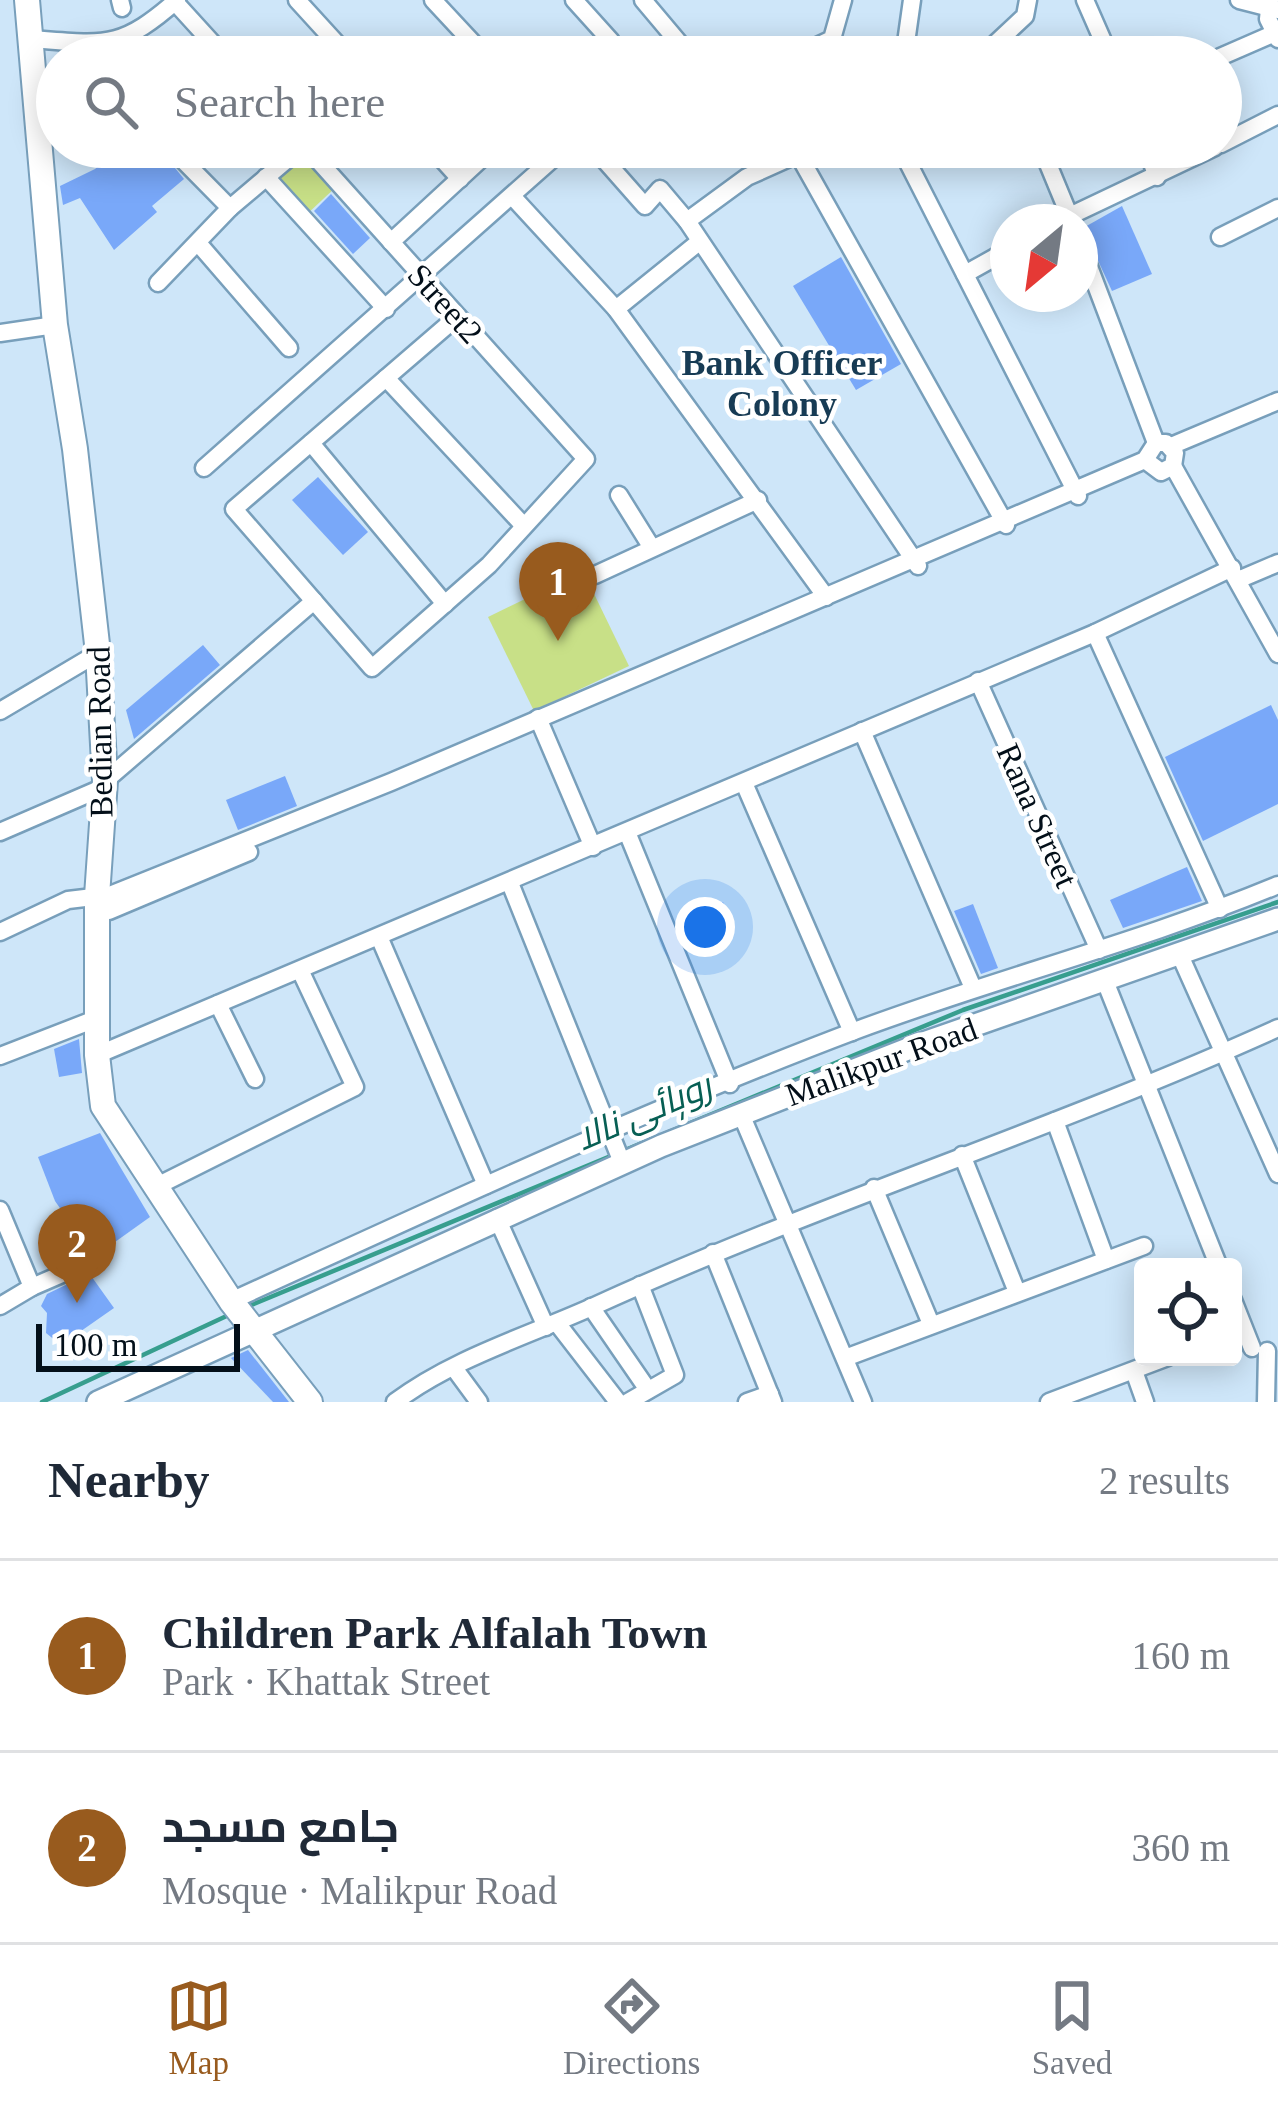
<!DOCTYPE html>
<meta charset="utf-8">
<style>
body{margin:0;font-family:"Times New Roman",Cairo,serif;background:#f6f6f7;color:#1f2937}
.controls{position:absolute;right:36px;bottom:36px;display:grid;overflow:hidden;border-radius:12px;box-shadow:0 6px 30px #0003}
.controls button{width:108px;height:108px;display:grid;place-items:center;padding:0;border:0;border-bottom:3px solid #e0e1e3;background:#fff;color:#1f2937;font:60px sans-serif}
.compass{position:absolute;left:990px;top:204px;width:108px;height:108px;border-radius:50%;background:#fff;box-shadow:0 6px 30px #0003;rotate:209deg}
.scale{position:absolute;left:36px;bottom:30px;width:204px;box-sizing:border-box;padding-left:12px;border:6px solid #030f19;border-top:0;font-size:33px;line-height:42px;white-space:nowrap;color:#030f19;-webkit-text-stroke:9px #fff;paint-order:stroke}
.you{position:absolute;left:705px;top:927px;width:42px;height:42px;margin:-30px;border:9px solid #fff;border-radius:50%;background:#1a73e8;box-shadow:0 0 0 18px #1a73e833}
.badge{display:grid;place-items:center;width:78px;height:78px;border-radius:50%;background:#985b1e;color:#fff;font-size:39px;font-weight:700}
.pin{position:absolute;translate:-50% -99px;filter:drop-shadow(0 3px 6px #0008)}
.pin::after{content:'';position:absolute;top:63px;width:42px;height:36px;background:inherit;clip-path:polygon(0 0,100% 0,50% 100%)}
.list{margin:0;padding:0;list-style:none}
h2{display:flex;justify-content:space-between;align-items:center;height:156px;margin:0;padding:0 48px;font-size:51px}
h2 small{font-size:39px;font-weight:400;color:#747a83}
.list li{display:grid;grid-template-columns:78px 1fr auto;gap:36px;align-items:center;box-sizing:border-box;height:192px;padding:0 48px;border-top:3px solid #e0e1e3}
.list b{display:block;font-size:45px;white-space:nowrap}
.list p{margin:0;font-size:39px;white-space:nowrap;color:#747a83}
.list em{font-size:39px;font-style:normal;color:#747a83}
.icon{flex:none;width:66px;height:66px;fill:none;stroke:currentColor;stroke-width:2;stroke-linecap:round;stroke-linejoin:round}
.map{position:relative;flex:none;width:1278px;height:1402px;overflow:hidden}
.search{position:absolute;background:#fff;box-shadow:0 6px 30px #0003;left:36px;right:36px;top:36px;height:132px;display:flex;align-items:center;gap:30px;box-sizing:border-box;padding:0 42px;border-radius:66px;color:#747a83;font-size:45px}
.sheet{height:540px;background:#fff}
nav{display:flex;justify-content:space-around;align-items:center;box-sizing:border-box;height:168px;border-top:3px solid #e0e1e3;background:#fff;font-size:33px;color:#747a83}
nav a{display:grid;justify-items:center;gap:6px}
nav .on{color:#985b1e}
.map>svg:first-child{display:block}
.green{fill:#c8e087}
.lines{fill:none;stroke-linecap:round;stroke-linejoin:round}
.stream{stroke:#379e8e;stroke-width:4.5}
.building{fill:#79a8f9}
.minor-casing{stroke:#789fbb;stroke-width:21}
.tertiary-casing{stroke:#789fbb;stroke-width:26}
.secondary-casing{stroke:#789fbb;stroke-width:28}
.minor{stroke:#fff;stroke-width:16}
.tertiary{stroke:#fff;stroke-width:21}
.secondary{stroke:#fff;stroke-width:24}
.labels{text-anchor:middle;stroke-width:9;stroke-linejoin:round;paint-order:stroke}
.street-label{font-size:33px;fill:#030f19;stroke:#fff}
.neighbourhood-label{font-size:36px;font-weight:bold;fill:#173b54;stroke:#fff}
.water-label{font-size:36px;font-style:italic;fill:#075f54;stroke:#fff}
</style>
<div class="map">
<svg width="1278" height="1402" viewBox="0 0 1278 1402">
<rect width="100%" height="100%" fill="#cee6f9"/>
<g class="green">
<polygon points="305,153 337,186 305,216 273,181"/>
<polygon points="583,571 629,666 534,711 488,617"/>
</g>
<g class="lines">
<g class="stream">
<polyline points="249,1306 963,1010 1278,902"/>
<polyline points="42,1402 233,1313"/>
</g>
</g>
<g class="building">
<polygon points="121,147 158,147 184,179 152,206 157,212 114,250 80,198 63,205 60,186 95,169"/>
<polygon points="331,194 370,238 353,254 314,211"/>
<polygon points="1122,206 1152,274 1112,291 1083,228"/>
<polygon points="841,257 901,364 856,390 793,286"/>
<polygon points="318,477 368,532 343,555 292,500"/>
<polygon points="203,645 220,665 134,739 126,710"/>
<polygon points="1271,705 1278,720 1278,804 1203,841 1165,757"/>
<polygon points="285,776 297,806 238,830 226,800"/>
<polygon points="1187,867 1202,901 1123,928 1110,900"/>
<polygon points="723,902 734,927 698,943 687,918"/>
<polygon points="973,904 998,968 981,974 954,911"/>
<polygon points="79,1039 82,1073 59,1077 54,1049"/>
<polygon points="100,1133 150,1217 94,1257 55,1201 38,1157"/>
<polygon points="84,1266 114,1308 61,1345 46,1333 47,1313 41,1306 47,1294 78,1279"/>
<polygon points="248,1350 289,1402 273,1402 231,1358"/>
</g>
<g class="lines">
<g class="minor-casing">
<g id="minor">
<polyline points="120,0 122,8"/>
<polyline points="297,0 349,57"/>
<polyline points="433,0 486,57"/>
<polyline points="574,0 611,41 593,57"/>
<polyline points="643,0 680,44 666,57"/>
<polyline points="1085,0 1110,57"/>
<polyline points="1239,0 1278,10"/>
<polyline points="1270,0 1268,19 1278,39"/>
<polyline points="175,2 225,57"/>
<path d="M 30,39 C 104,44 119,51 177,0"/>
<polyline points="794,57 832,39 843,0"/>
<polyline points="904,57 912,0"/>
<polyline points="1002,57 996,43 1025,16 1028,0"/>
<polyline points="1220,57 1275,33"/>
<polyline points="1221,144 1278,115"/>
<polyline points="170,147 230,208"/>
<polyline points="306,147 586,459 489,565 372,668 234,509 458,316"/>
<polyline points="431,147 460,179"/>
<polyline points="593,147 645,206 660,189 687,221 918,566"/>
<polyline points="756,147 773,164"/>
<polyline points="900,147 1078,496"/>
<polyline points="1041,147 1072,222"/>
<polyline points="1146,147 1157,177"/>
<polyline points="798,154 1006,525"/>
<polyline points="266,177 386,309"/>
<polyline points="512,196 616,309 826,597"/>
<polyline points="687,221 747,177 814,147"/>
<polyline points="1057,222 1215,147"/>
<polyline points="1220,237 1278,208"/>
<polyline points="391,242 494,147"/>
<polyline points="198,243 289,348"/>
<polyline points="1080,243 1156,443"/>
<polyline points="965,274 1008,250"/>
<polyline points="158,283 230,208 302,147"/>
<polyline points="616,309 699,242"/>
<polyline points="0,333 55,325"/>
<polyline points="386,378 524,526"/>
<polyline points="311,443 445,604"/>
<polyline points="1171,446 1278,401"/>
<polyline points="1173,466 1278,654"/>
<polyline points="204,468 566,147"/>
<polyline points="619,495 652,548"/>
<polyline points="595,575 758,500"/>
<polyline points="1238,580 1278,563"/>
<polyline points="1095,633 1220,909"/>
<polyline points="978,681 1099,950"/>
<polyline points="0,711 98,653"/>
<polyline points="538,718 593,847"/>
<polyline points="862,731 973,988"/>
<polyline points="105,781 314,601"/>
<polyline points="744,783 852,1032"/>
<polyline points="0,832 104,787"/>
<polyline points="627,832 730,1084"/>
<polyline points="510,883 623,1165"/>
<polyline points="97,911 109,911 249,852"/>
<polyline points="0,932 68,900 110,895 391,782 1145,460 1156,443 1166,443 1175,453 1173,466 1161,472 1145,460"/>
<polyline points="380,939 486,1185"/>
<polyline points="1179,953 1278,1174"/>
<polyline points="1105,981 1219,1267"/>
<polyline points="218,1004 255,1079"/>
<polyline points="97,1055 1095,633 1232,568"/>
<polyline points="0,1056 98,1018"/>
<polyline points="741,1114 863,1402"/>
<polyline points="1055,1121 1106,1260"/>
<polyline points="962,1155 1017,1292"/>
<polyline points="153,1188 355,1087 300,970"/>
<polyline points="874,1188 931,1324"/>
<polyline points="0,1210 32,1287 0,1306"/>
<polyline points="497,1218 546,1327"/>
<polyline points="713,1253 773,1402"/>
<polyline points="32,1287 69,1271"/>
<polyline points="1233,1300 1252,1348"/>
<path d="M 231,1301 C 437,1207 645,1110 857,1030 C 996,978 1141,942 1278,885"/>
<polyline points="591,1307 648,1390"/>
<polyline points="557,1323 618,1402"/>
<polyline points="845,1358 1144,1246"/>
<polyline points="454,1368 479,1402"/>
<polyline points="1134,1371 1145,1402"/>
<path d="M 395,1402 C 452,1359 527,1336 592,1307 C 817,1204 1053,1130 1278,1028"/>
<polyline points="628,1402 675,1375 640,1285"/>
<polyline points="747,1402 770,1394"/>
<polyline points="1049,1402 1168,1357"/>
<polyline points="1266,1402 1267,1351"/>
</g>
</g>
<g class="tertiary-casing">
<polyline id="tertiary" points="98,1402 661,1146 918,1045 1278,919"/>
</g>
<g class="secondary-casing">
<polyline id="secondary" points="27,0 55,325 75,449 98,653 105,781 97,896 97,1055 103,1106 231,1301 310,1402"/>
</g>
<use href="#minor" class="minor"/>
<use href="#tertiary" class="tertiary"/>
<use href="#secondary" class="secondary"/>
</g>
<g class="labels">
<g class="street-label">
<text transform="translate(446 303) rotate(48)" y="12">Street2</text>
<text transform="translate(99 732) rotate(-91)" y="12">Bedian Road</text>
<text transform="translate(1038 815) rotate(66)" y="12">Rana Street</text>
<text transform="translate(881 1061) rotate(-20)" y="12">Malikpur Road</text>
</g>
<g class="neighbourhood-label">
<text x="782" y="375">Bank Officer<tspan x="782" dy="41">Colony</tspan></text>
</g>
<g class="water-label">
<text transform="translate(643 1111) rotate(-23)" y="13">روہائی نالا</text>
</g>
</g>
</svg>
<div class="controls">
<button><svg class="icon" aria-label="locate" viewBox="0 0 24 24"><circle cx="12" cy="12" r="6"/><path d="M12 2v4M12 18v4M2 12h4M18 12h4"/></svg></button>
</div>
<svg class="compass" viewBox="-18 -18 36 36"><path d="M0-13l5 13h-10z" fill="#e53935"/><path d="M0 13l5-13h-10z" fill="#747a83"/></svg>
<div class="scale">100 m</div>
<div class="you"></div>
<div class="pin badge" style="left:558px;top:641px">1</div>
<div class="pin badge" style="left:77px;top:1303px">2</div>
<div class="search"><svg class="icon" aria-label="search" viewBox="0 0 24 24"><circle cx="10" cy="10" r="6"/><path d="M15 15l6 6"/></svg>Search here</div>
</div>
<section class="sheet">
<h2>Nearby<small>2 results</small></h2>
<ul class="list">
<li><span class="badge">1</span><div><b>Children Park Alfalah Town</b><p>Park · Khattak Street</p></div><em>160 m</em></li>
<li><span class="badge">2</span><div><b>جامع مسجد</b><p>Mosque · Malikpur Road</p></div><em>360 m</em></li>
</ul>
</section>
<nav>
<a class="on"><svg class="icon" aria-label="map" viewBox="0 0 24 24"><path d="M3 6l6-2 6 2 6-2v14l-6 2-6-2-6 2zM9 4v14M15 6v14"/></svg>Map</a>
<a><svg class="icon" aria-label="directions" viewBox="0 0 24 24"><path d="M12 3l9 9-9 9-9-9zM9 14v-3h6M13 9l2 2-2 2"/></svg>Directions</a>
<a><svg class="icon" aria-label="saved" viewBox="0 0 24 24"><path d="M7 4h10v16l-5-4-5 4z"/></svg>Saved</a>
</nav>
